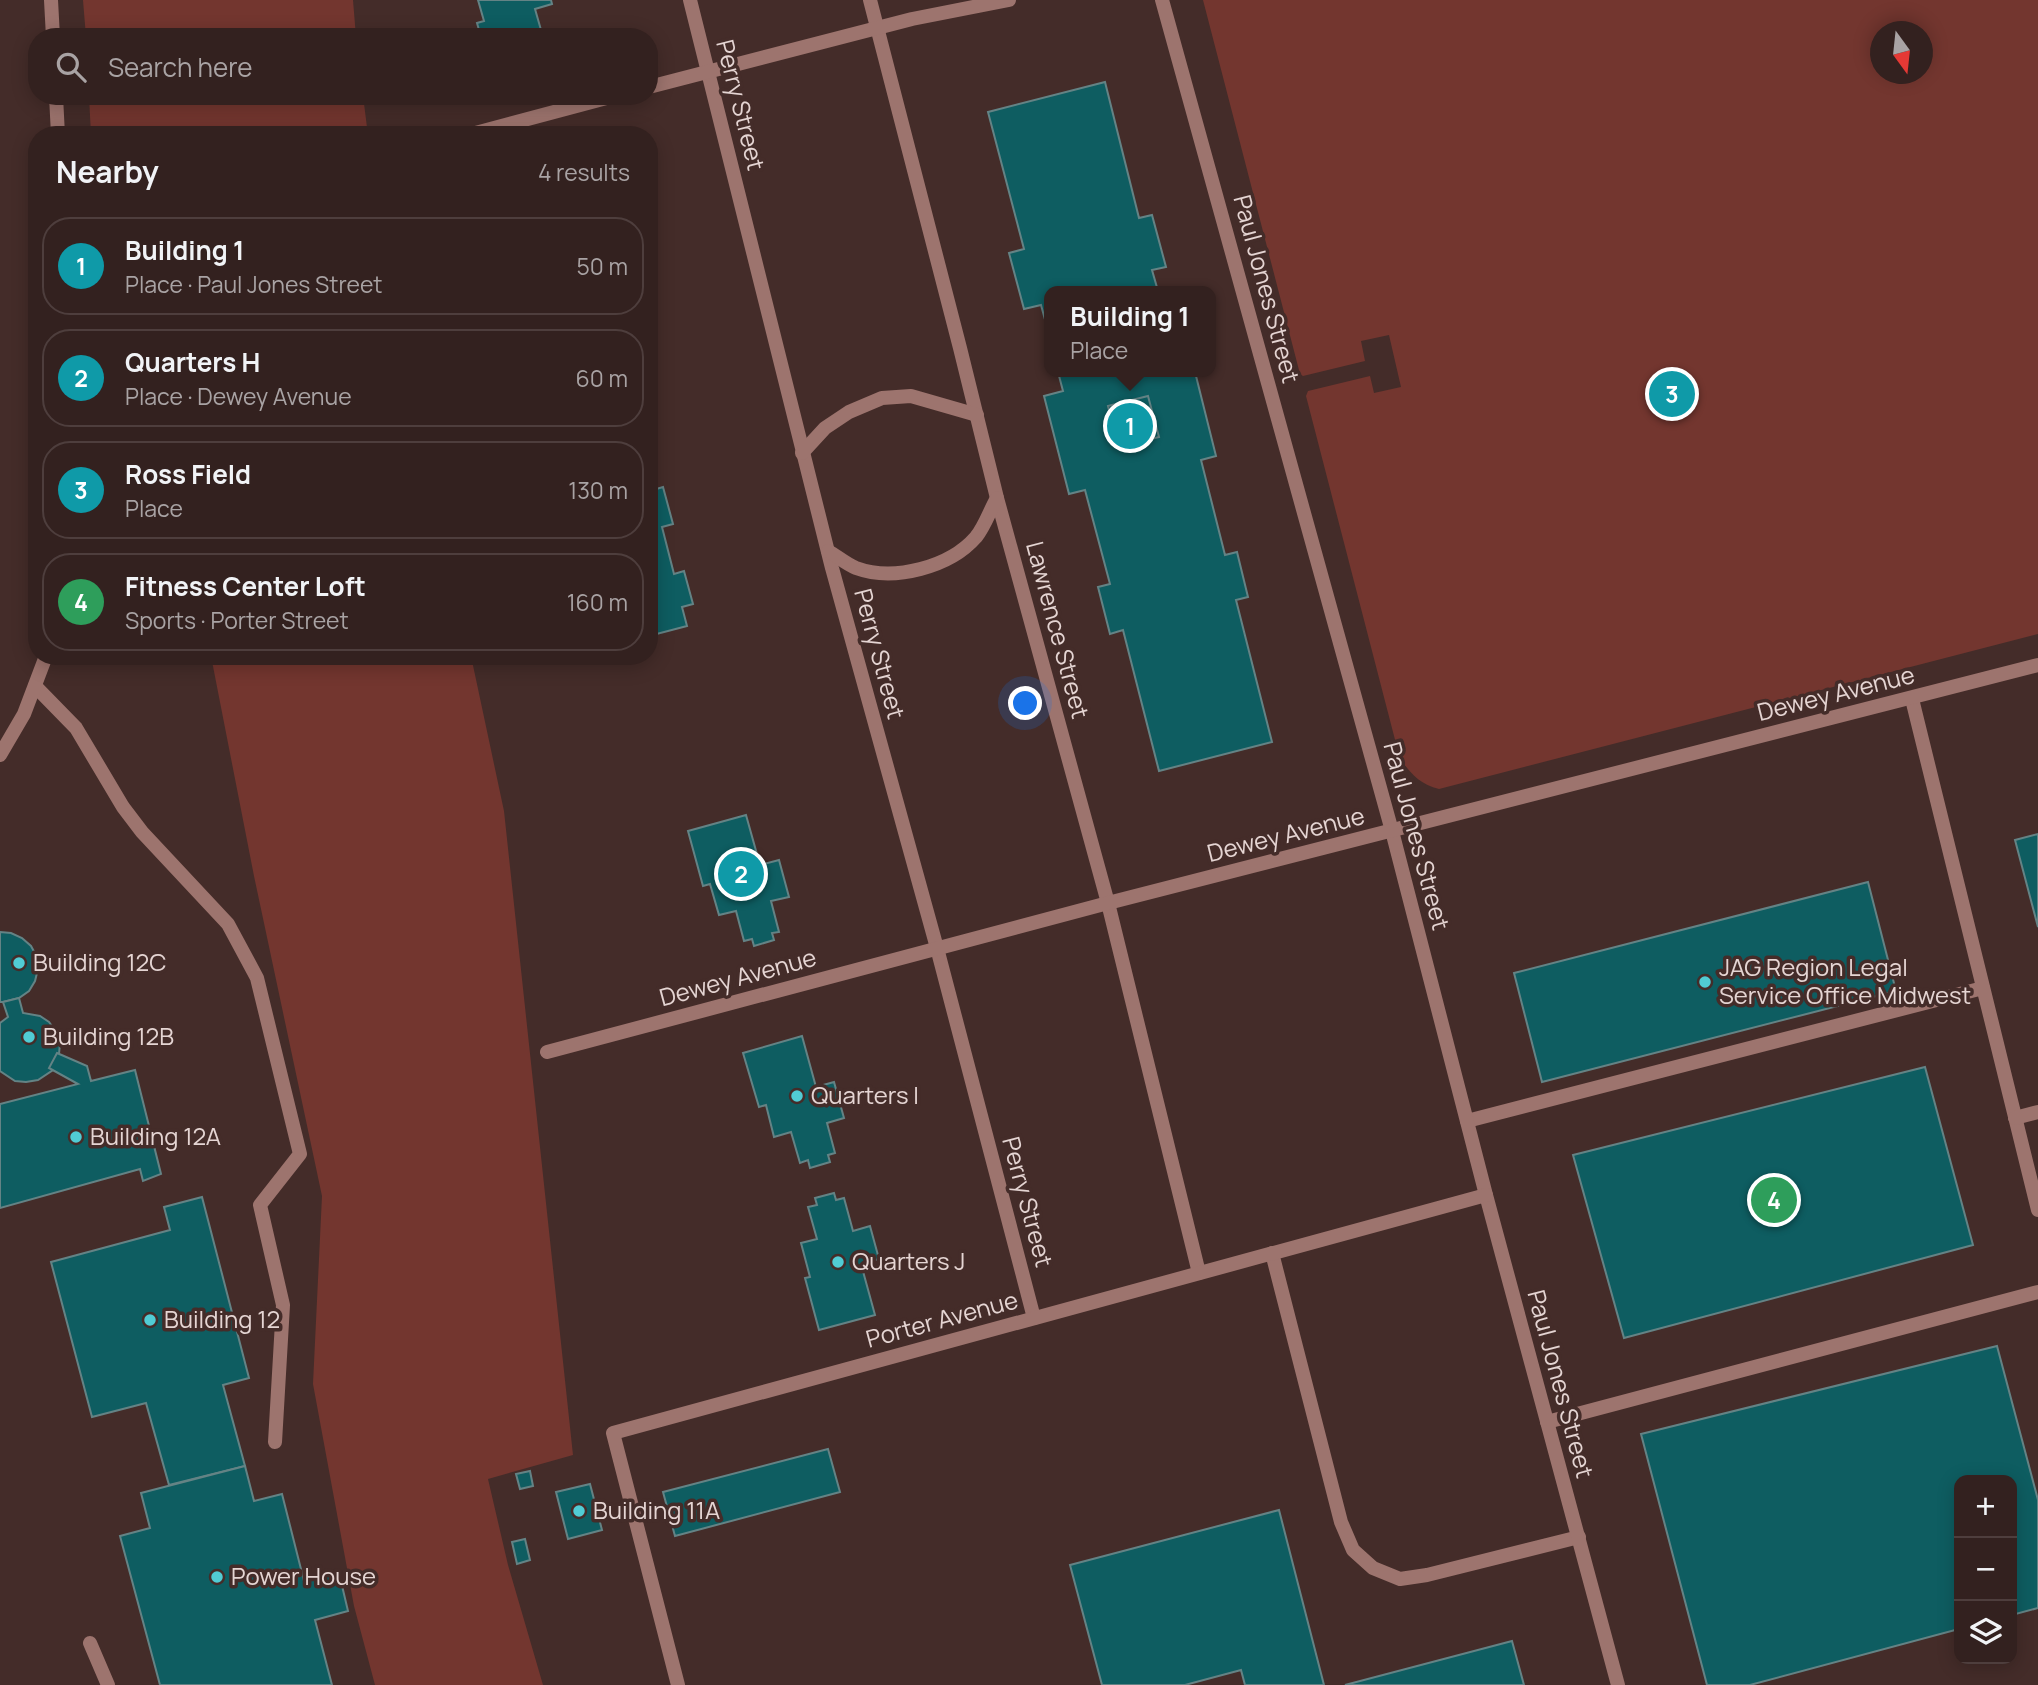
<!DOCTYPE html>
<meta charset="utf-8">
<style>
body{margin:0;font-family:Manrope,sans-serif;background:#3e2e2c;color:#f1f3f6}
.controls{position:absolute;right:21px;bottom:21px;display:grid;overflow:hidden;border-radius:14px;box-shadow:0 4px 18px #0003}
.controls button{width:63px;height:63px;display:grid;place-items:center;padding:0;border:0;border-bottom:2px solid #4e3e3d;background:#33211f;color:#f1f3f6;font:35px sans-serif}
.compass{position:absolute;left:1870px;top:21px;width:63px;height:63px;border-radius:50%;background:#33211f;box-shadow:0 4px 18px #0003;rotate:165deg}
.you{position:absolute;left:1026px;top:704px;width:24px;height:24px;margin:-18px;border:5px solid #fff;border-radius:50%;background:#1a73e8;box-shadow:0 0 0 10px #1a73e833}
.badge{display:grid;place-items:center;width:46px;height:46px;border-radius:50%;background:#b45309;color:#fff;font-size:23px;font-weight:700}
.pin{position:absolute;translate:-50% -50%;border:4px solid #fff;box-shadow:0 2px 7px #0006}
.popup{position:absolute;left:1044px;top:286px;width:172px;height:91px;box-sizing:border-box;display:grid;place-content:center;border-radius:14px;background:#33211f;filter:drop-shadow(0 2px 5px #0005);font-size:23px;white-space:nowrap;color:#a9a3a4}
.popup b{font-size:26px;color:#f1f3f6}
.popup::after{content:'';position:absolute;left:50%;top:100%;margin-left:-14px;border:14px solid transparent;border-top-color:#33211f}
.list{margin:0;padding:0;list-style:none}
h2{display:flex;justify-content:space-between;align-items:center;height:91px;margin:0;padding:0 28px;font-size:30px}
h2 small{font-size:23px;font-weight:400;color:#a9a3a4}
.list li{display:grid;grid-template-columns:46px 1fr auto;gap:21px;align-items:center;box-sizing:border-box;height:98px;margin:0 14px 14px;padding:0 14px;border:2px solid #4e3e3d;border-radius:28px}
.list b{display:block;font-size:26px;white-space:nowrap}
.list p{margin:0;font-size:23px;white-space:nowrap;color:#a9a3a4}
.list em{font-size:23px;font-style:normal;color:#a9a3a4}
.icon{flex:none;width:38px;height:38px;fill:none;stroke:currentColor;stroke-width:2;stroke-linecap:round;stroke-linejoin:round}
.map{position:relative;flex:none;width:2038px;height:1685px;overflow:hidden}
.search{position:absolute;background:#33211f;box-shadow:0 4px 18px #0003;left:28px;top:28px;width:630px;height:77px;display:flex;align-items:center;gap:18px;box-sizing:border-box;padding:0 24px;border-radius:28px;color:#a9a3a4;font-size:26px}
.panel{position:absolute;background:#33211f;box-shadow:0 4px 18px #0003;left:28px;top:126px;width:630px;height:539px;border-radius:28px}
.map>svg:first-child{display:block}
.green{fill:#73362f;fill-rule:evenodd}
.building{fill:#0e5d61;stroke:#648385;stroke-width:2}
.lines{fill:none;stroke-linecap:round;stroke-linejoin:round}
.lane{stroke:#9d746e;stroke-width:14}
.street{stroke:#9d746e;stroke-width:14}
.poi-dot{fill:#51ccd4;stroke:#442c29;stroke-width:2.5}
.labels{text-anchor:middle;stroke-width:7;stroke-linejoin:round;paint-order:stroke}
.street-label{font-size:24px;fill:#e5d5d3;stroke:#442c29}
.poi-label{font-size:24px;fill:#e5d5d3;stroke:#442c29;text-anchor:start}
</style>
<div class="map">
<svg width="2038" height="1685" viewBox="0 0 2038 1685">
<rect width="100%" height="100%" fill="#442c29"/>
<g class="green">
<polygon points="83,0 353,0 356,37 86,37"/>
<path d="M 1203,0 L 2038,0 L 2038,634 L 1439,789 C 1421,785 1411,774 1400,759 L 1306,396 L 1308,391 L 1370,376 L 1374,393 L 1401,387 L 1389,335 L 1361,341 L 1365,361 L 1303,376 L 1300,374 ZM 1881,32 L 1923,32 L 1923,74 L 1881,74 Z"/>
<polygon points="89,96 363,96 368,135 91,135"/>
<polygon points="211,656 471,656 504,811 573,1455 488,1479 508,1565 543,1685 375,1685 354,1606 313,1384 322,1196 254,876"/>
</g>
<g class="building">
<polygon points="478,0 551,0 552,4 535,9 543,37 481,37 477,23 484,21"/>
<polygon points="1105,82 1139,218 1152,215 1166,267 1152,270 1158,291 1050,291 1050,338 1041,305 1024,309 1009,253 1024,249 988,112"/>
<polygon points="1058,372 1195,372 1216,456 1201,460 1225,555 1237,552 1248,597 1236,600 1272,742 1159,771 1123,630 1110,634 1098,587 1110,584 1085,490 1069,494 1044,396 1063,391"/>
<polygon points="1148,396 1159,437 1118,447 1108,406"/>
<polygon points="649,477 653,490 663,487 673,524 662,527 674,574 684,571 693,604 682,607 687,626 649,636"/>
<polygon points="746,815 760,865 779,860 789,897 771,901 779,932 772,933 774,940 754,946 752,939 744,941 736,911 719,915 710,884 703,886 688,831"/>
<polygon points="2038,834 2038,927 2015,840"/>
<polygon points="1868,882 1896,991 1542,1082 1514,973"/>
<polygon points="0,932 11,933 22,938 31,946 37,957 38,969 35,981 29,991 19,998 3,1002 0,1002"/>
<polygon points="19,998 23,1013 40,1016 49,1022 56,1032 60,1043 59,1054 53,1070 38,1080 26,1082 15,1081 0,1071 0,1023 8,1017 3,1002"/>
<polygon points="802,1036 816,1087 834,1082 844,1118 827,1123 835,1153 828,1155 830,1162 810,1168 808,1160 800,1163 791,1132 774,1137 766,1105 759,1107 743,1053"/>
<polygon points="57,1053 87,1066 91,1081 135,1070 161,1174 143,1181 140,1169 0,1208 0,1104 78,1084 49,1068"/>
<polygon points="1925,1067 1973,1245 1624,1338 1573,1155"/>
<polygon points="834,1193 836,1200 844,1198 853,1231 870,1226 879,1259 861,1264 875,1315 819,1330 805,1278 810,1277 801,1243 817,1239 808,1207 817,1205 815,1198"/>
<polygon points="202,1197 249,1378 223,1385 245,1466 169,1485 146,1403 92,1417 51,1262 170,1230 164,1207"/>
<polygon points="1997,1346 2038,1500 2038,1608 2012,1615 2012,1480 1959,1480 1959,1629 1750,1685 1707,1685 1641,1434"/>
<polygon points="828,1449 840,1492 675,1536 663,1492"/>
<polygon points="245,1466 254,1501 282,1494 304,1581 339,1573 348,1611 315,1620 332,1685 160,1685 120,1536 150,1528 141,1493"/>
<polygon points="530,1471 533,1486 520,1489 516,1474"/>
<polygon points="590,1484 602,1530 568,1539 556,1492"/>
<polygon points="1279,1510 1324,1685 1245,1685 1241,1670 1185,1685 1102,1685 1070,1565"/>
<polygon points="525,1539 530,1560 517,1564 512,1542"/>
<polygon points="1512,1641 1524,1685 1345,1685"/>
</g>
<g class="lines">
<g class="lane">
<polyline points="35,686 76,728 123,807 142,832 228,924 257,978 300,1154 260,1205 283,1305 275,1442"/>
<polyline points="1467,1121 1983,988"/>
<polyline points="1272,1253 1341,1522 1353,1550 1373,1568 1400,1579 1427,1575 1579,1537"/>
<polyline points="1547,1422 2038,1292"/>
<polyline points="90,1643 108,1685"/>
</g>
<g class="street">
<polyline points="51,0 53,37"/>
<polyline points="690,0 832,568 937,948 1034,1318"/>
<polyline points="870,0 960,348 997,498 1108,903 1199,1273"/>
<polyline points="1162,0 1392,831 1486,1195 1618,1685"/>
<polyline points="649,87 912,19 1009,0"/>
<polyline points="56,96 58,135"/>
<polyline points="468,135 614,96"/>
<polyline points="802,453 825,428 849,412 882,398 911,396 977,415"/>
<path d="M 828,551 C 837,556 846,564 856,568 C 894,582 950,567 976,537 C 985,526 990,510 997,498"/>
<polyline points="1912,699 2038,1210"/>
<polyline points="0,755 24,714 46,656"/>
<polyline points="547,1052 1108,903 2038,665"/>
<polyline points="2015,1118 2038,1112"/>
<polyline points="678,1685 613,1433 1486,1195"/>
</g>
</g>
<g class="poi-dot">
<circle cx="19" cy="963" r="7"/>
<circle cx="1705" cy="982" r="7"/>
<circle cx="29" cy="1037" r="7"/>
<circle cx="797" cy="1096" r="7"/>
<circle cx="76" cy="1137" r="7"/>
<circle cx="838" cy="1262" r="7"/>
<circle cx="150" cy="1320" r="7"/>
<circle cx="579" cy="1511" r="7"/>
<circle cx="217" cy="1577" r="7"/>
</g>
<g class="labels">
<g class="street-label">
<text transform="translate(740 105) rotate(76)" y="8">Perry Street</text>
<text transform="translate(1266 289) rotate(75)" y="8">Paul Jones Street</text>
<text transform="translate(1057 630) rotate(75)" y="8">Lawrence Street</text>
<text transform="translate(879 654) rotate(75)" y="8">Perry Street</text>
<text transform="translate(1836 694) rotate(-14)" y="8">Dewey Avenue</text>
<text transform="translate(1286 835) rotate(-14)" y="8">Dewey Avenue</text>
<text transform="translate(1416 836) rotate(75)" y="8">Paul Jones Street</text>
<text transform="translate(738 978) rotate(-15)" y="8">Dewey Avenue</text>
<text transform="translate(1027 1202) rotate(75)" y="8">Perry Street</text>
<text transform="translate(942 1320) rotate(-15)" y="8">Porter Avenue</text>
<text transform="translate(1560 1384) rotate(75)" y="8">Paul Jones Street</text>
</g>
<g class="poi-label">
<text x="33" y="971">Building 12C</text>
<text x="1719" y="976">JAG Region Legal<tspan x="1719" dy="28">Service Office Midwest</tspan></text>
<text x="43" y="1045">Building 12B</text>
<text x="811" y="1104">Quarters I</text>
<text x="90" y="1145">Building 12A</text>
<text x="852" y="1270">Quarters J</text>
<text x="164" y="1328">Building 12</text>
<text x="593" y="1519">Building 11A</text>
<text x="231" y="1585">Power House</text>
</g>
</g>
</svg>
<div class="controls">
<button>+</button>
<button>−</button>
<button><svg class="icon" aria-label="layers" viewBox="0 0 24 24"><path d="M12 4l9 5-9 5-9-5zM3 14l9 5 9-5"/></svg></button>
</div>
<svg class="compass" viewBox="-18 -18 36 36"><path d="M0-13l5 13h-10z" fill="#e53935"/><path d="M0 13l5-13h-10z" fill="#a9a3a4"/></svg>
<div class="you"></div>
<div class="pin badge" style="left:1130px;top:426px;background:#0f9aa8">1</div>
<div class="popup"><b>Building 1</b>Place</div>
<div class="pin badge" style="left:741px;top:874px;background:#0f9aa8">2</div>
<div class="pin badge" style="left:1672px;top:394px;background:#0f9aa8">3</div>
<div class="pin badge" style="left:1774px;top:1200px;background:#2e9e5b">4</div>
<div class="search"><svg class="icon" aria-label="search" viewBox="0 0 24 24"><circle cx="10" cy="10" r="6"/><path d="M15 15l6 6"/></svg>Search here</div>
<section class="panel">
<h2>Nearby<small>4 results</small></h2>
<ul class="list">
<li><span class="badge" style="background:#0f9aa8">1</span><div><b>Building 1</b><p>Place · Paul Jones Street</p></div><em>50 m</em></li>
<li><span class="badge" style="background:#0f9aa8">2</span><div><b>Quarters H</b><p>Place · Dewey Avenue</p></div><em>60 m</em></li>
<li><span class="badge" style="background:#0f9aa8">3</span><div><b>Ross Field</b><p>Place</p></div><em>130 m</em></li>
<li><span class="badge" style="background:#2e9e5b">4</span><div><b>Fitness Center Loft</b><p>Sports · Porter Street</p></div><em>160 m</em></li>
</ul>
</section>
</div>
